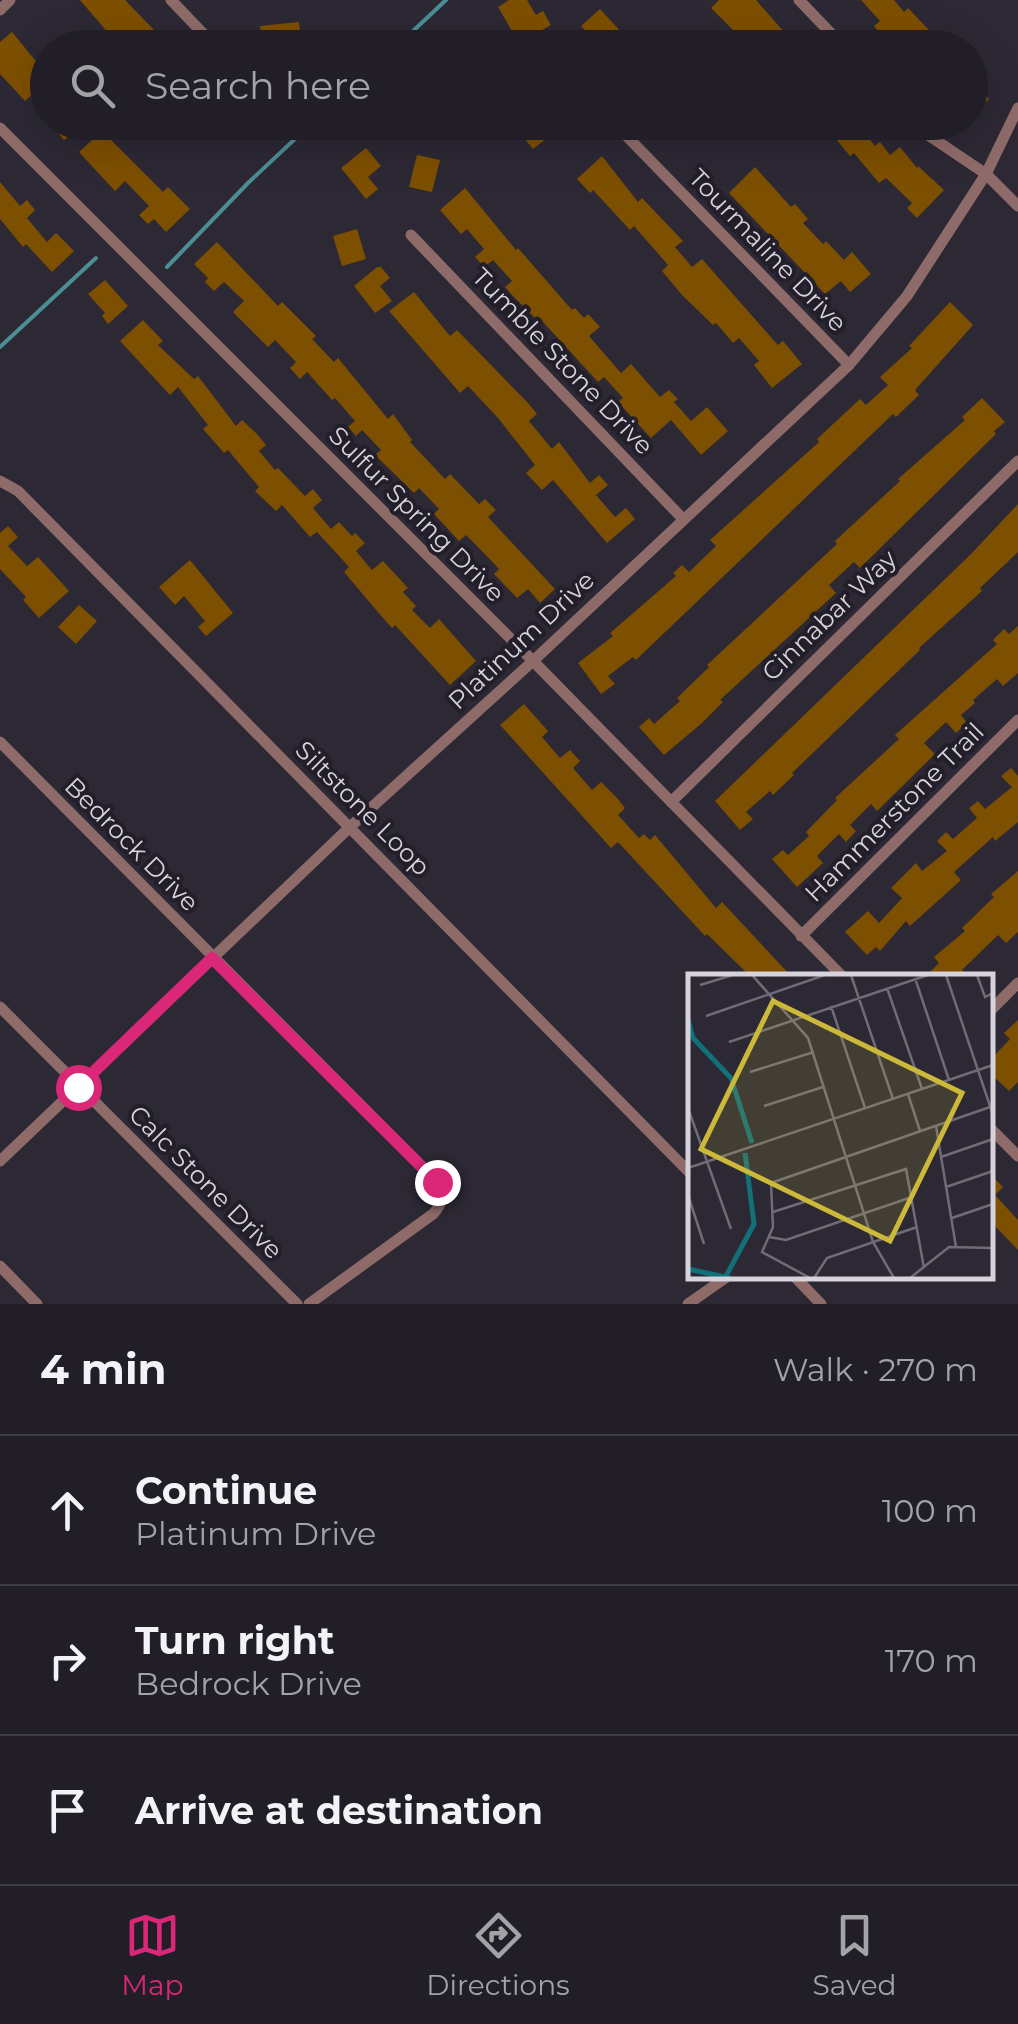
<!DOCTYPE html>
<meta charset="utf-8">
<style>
body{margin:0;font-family:Montserrat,sans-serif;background:#29272f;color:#f1f3f6}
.stop{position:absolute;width:30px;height:30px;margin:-22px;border:8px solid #db2777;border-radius:50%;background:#fff}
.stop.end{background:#db2777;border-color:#fff;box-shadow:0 2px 10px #0008}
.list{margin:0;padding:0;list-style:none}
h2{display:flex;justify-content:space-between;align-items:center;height:130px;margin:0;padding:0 40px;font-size:42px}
h2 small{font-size:32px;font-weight:400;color:#a2a2a7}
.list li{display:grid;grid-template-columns:65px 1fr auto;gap:30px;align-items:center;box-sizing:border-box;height:150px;padding:0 40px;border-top:2px solid #3e3c44}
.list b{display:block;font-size:38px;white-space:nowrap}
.list p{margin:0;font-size:32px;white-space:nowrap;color:#a2a2a7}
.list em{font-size:32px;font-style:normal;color:#a2a2a7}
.icon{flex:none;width:55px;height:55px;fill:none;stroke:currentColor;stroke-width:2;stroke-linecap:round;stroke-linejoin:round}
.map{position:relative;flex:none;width:1018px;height:1304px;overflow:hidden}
.search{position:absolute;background:#211e27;box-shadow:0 10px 40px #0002;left:30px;right:30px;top:30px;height:110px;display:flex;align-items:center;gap:25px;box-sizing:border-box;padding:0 35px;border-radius:55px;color:#a2a2a7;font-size:38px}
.sheet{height:580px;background:#211e27}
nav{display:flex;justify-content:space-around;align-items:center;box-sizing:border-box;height:140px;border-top:2px solid #3e3c44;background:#211e27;font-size:28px;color:#a2a2a7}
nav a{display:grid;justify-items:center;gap:5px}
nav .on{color:#db2777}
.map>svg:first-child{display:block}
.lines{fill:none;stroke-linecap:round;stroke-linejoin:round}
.stream{stroke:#4c8e96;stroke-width:4}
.building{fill:#7d4f00}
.street{stroke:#8e6b69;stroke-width:11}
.route{stroke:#db2777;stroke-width:12}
.labels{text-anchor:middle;stroke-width:8;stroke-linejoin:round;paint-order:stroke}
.street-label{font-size:25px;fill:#d6d3dc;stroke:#221e2a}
.inset-river{fill:none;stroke:#117078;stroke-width:5}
.inset-road{fill:none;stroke:#706c77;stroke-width:2.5}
.view{fill:#ccb939;fill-opacity:0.15;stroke:#ccb939;stroke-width:5}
.inset-edge{fill:none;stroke:#d6d3dc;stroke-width:5}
</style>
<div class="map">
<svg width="1018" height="1304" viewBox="0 0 1018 1304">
<rect width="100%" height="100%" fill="#2c2834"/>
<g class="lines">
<g class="stream">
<polyline points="395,48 446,0"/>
<polyline points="167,267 248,183 313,122"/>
<polyline points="0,347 96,258"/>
</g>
</g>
<g class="building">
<polygon points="80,0 125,0 155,31 151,35 161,48 121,48"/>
<polygon points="509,0 527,0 536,15 543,11 551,25 519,43 498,7"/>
<polygon points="719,0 756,0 798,48 751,48 711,8"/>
<polygon points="861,0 894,0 904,12 908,8 946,48 892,48 874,26 880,21"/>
<polygon points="600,9 636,48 602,48 581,26"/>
<polygon points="299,22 301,41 297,41 297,48 262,48 260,26"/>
<polygon points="12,32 48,76 48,107 34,93 25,101 0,74 0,42"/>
<polygon points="970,79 989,99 970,116"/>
<polygon points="49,122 85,122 64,140"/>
<polygon points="192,122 226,122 223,137 190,131"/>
<polygon points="511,122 551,122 557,130 533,149"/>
<polygon points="822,122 856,122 875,146 880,142 890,155 900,147 917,168 918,166 944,190 917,218 907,208 912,203 886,178 879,183 854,153 850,156"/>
<polygon points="102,131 163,192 168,187 190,209 166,232 154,219 148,224 139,215 149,206 125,181 115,191 79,152"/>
<polygon points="366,148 381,166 368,177 378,189 366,199 341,168"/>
<polygon points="417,155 440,160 432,192 409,187"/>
<polygon points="602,156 638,202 642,198 683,241 675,247 692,267 702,259 778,345 783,341 802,364 772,388 754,365 759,361 739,338 733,343 716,323 713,325 682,295 662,271 668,265 634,226 630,230 593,190 590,193 577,179"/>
<polygon points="755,167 791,207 795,204 808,219 803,223 823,244 826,241 844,260 852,252 871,274 850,292 841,281 825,294 729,193"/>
<polygon points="0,182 20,206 27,200 35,210 27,218 47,242 56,233 74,251 52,272 26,244 23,247 0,219"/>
<polygon points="465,188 516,250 518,248 572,310 575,308 584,318 588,314 600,327 589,336 621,373 631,364 660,397 669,390 678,399 674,402 691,421 707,407 728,431 701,455 671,420 651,438 618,402 623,398 604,377 598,382 543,322 541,324 513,296 505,287 512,281 493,260 484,267 475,257 484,249 467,229 461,234 440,210"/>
<polygon points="357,229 366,259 342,266 333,236"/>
<polygon points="217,242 278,306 282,302 316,336 312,339 334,362 338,358 388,419 393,414 412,440 410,442 445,479 450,474 479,504 485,499 496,510 488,517 555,589 540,603 528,589 517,598 494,574 499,569 479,548 466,535 459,541 434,514 439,509 419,488 414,493 375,455 381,450 362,430 356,436 348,427 355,421 335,398 332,400 307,372 300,379 290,368 296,362 275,340 268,347 233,312 244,301 224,282 214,291 205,282 208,278 194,264"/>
<polygon points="377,267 381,267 390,278 380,286 392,301 375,313 354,286"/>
<polygon points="105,280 128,306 108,324 102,316 105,313 88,294"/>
<polygon points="414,292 450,336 457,330 528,403 537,414 529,421 552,449 559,442 590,483 599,475 608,485 596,495 615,517 626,508 635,519 607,543 553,480 542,490 526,473 535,465 498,418 468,386 460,393 389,311"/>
<polygon points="950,302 973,325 915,390 919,395 896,417 893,414 636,660 633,657 608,676 615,684 601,694 578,663 613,636 610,633 676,576 673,573 682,565 689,572 716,546 710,540 819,442 817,439 860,399 866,405 888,385 880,377 912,348 909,346"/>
<polygon points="143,320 163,341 158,345 194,379 198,376 236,426 242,420 257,434 266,445 259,451 275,470 278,468 305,496 313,489 322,500 313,508 331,529 339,522 352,536 355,533 365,543 356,551 372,570 383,561 408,588 403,592 416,606 412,610 430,628 439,619 476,661 450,685 395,625 392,628 383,618 344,572 349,567 317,532 310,537 282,505 276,511 255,491 259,487 228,450 224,453 203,429 208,425 178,387 170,395 120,341"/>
<polygon points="982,398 1005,422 994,431 996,434 860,568 854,562 829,585 836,593 720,700 723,702 702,723 664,755 639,727 649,718 654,724 680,701 677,698 709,667 707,665 837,544 835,541 900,481 898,479 965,420 962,417"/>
<polygon points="1018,504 1018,552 980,588 982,591 919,648 920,650 792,773 794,775 773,795 770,791 746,812 753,819 740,830 715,801 971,554"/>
<polygon points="8,526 18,537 8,546 27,566 38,557 69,591 39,618 23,600 26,597 0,569 0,533"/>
<polygon points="190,560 233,613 206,636 198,627 205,621 184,596 175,605 159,587"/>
<polygon points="79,605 97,621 76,644 58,627"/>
<polygon points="1018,626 1018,673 1003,686 997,679 973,700 975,703 961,715 967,723 956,733 946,722 924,743 935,754 877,811 871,804 850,825 856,831 846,842 839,834 817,856 823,863 797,887 772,859 783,850 788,855 809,836 806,832 837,800 835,798 899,739 895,735 997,644 993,640 1004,629 1009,634"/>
<polygon points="524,704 548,731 542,737 560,758 570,750 580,761 573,768 592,790 601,782 617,798 625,808 618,815 639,838 644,834 650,840 655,835 716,908 722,902 791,976 750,976 707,934 705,936 618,842 611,848 500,725"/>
<polygon points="1011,768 1018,776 1018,822 995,841 993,837 954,872 961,880 910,926 906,921 880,951 876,947 867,955 845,932 868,911 879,923 902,898 891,888 916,863 922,871 947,851 937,841 946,832 953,839 977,818 969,808 978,801 985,809 1012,787 1001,776"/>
<polygon points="1018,871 1018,932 1006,943 998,935 962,970 968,976 926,976 939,963 934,957 965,931 962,928 994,897 991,894"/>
<polygon points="1018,1020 1018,1082 1009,1091 990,1073 990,1060 1010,1039 1004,1033"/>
<polygon points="990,1174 1003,1187 995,1195 1018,1220 1018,1250 990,1221"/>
</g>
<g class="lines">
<g class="street">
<polyline points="171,0 216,47"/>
<polyline points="799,0 845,48"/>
<polyline points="0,10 10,0"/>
<polyline points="613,122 849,365"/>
<polyline points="916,122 931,137 986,174 1018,206"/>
<polyline points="0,128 533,661 842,976"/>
<polyline points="411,235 683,519"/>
<polyline points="0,481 18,491 690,1173"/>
<path d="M 0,742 L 437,1182 C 444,1196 444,1202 433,1214 L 309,1304"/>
<polyline points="671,802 1018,461"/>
<polyline points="801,936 1018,720"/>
<polyline points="0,1007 297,1304"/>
<polyline points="990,1011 1018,983"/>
<polyline points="990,1128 1018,1156"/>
<polyline points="0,1161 350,827 533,661 849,365 907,296 986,174 1018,108"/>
<polyline points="0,1266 37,1304"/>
<polyline points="794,1276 821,1304"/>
<polyline points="688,1304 728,1276"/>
</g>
</g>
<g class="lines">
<polyline class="route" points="78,1087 212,958 437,1182"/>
</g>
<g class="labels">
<g class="street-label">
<text transform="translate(768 250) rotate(46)" y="9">Tourmaline Drive</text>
<text transform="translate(563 361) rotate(46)" y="9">Tumble Stone Drive</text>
<text transform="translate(417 514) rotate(45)" y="9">Sulfur Spring Drive</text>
<text transform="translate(829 615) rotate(-44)" y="9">Cinnabar Way</text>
<text transform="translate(521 640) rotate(-43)" y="9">Platinum Drive</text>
<text transform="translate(363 808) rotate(45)" y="9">Siltstone Loop</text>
<text transform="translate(894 812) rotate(-45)" y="9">Hammerstone Trail</text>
<text transform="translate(132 844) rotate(45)" y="9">Bedrock Drive</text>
<text transform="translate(206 1182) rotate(45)" y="9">Calc Stone Drive</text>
</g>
</g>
<g transform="translate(688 974)">
<rect width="305" height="305" fill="#2c2834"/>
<path class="inset-river" d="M 0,46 L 5,64 L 43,104 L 64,169M 0,295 L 42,304M 38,302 L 66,250 L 57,179"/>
<path class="inset-road" d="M 64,1 L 120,64 L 185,268 L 206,304M 163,1 L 205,125M 258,1 L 305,141M 289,1 L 297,23 L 305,19M 227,4 L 261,106M 12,11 L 45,1M 199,14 L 234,115M 143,32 L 177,134M 18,42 L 137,1M 41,68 L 240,1M 62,98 L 126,78M 220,120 L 232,157M 76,132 L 135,113M 0,134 L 43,255M 248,152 L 268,273M 253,183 L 305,165M 0,194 L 305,91M 258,213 L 305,197M 0,221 L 16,270M 85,238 L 218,195 L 236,294M 264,244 L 305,230M 81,263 L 98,266 L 224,223M 122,304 L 74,278 L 85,253 L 83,209 L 305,132M 126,304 L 139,284 L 229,253M 222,304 L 261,273 L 305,274"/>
<path class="view" d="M 85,27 L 274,119 L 202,267 L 13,175 Z"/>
<rect width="305" height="305" class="inset-edge"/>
</g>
</svg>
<div class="stop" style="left:78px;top:1087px"></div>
<div class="stop end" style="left:437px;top:1182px"></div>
<div class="search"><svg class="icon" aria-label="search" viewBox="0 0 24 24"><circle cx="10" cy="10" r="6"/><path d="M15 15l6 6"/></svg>Search here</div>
</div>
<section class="sheet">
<h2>4 min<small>Walk · 270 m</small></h2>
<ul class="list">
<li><svg class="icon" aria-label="ahead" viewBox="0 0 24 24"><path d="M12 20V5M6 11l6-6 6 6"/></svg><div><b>Continue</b><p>Platinum Drive</p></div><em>100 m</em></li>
<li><svg class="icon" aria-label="right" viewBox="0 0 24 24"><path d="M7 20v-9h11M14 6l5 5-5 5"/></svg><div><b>Turn right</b><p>Bedrock Drive</p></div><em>170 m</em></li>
<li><svg class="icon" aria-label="arrive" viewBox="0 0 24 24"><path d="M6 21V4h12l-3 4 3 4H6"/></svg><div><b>Arrive at destination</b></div></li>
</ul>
</section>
<nav>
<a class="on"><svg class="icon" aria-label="map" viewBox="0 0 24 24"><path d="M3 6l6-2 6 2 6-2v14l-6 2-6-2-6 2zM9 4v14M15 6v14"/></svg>Map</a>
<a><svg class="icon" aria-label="directions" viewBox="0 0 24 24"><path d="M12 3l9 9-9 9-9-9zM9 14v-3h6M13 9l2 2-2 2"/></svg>Directions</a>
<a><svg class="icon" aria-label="saved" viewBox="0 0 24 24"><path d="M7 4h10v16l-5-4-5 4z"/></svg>Saved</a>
</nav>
